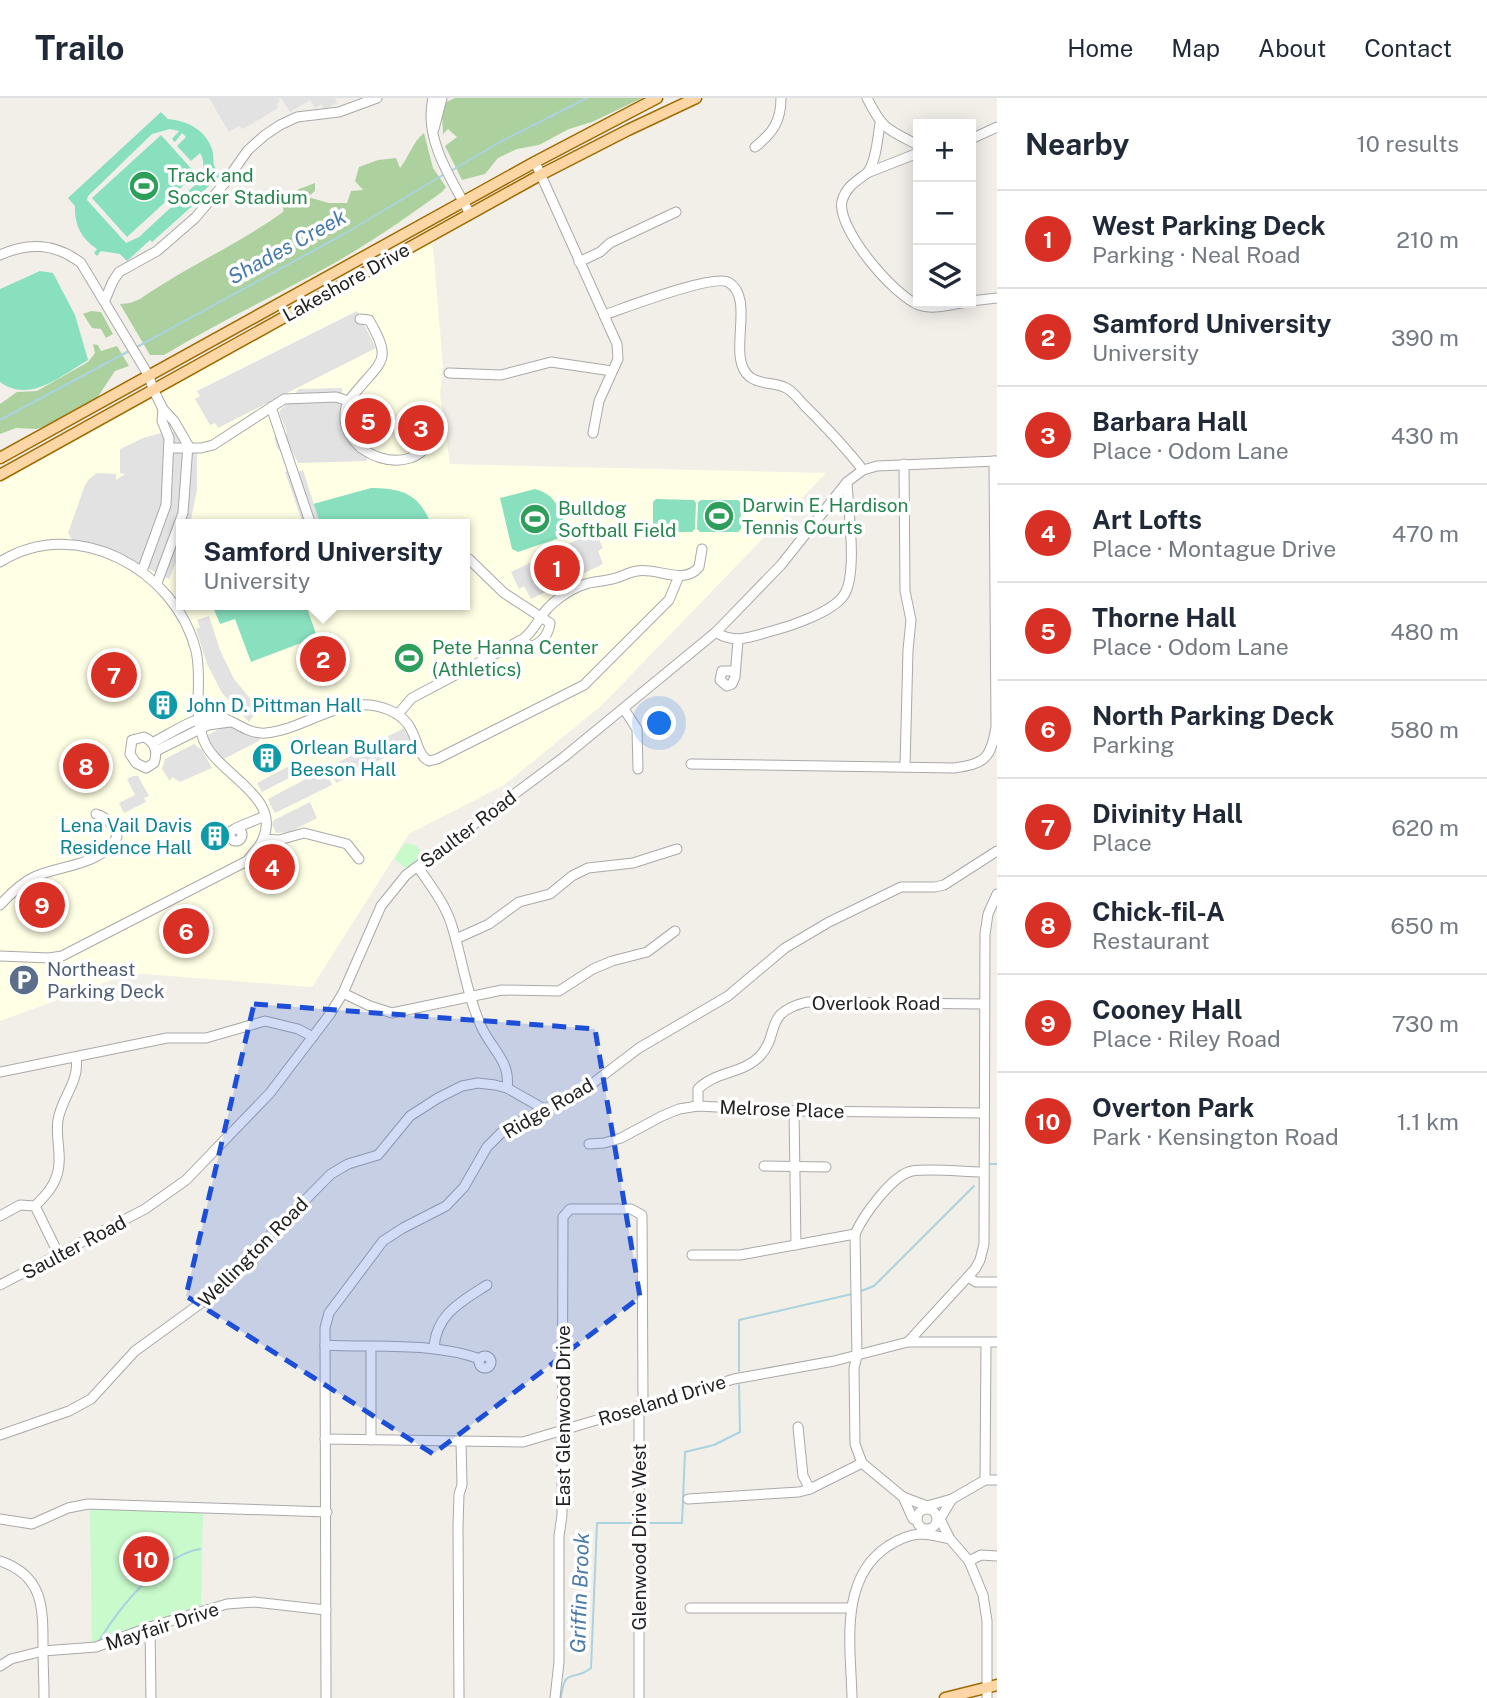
<!DOCTYPE html>
<meta charset="utf-8">
<style>
body{margin:0;font-family:"Public Sans",sans-serif;background:#f2f2f3;color:#1f2937}
.controls{position:absolute;right:21px;top:21px;display:grid;overflow:hidden;border-radius:0px;box-shadow:0 4px 18px #0003}
.controls button{width:63px;height:63px;display:grid;place-items:center;padding:0;border:0;border-bottom:2px solid #e0e1e3;background:#fff;color:#1f2937;font:35px sans-serif}
.you{position:absolute;left:660px;top:626px;width:24px;height:24px;margin:-18px;border:5px solid #fff;border-radius:50%;background:#1a73e8;box-shadow:0 0 0 10px #1a73e833}
.badge{display:grid;place-items:center;width:46px;height:46px;border-radius:50%;background:#d93025;color:#fff;font-size:23px;font-weight:700}
.pin{position:absolute;translate:-50% -50%;border:4px solid #fff;box-shadow:0 2px 7px #0006}
.popup{position:absolute;left:176px;top:421px;width:294px;height:91px;box-sizing:border-box;display:grid;place-content:center;border-radius:0px;background:#fff;filter:drop-shadow(0 2px 5px #0005);font-size:23px;white-space:nowrap;color:#747a83}
.popup b{font-size:26px;color:#1f2937}
.popup::after{content:'';position:absolute;left:50%;top:100%;margin-left:-14px;border:14px solid transparent;border-top-color:#fff}
.list{margin:0;padding:0;list-style:none}
h2{display:flex;justify-content:space-between;align-items:center;height:91px;margin:0;padding:0 28px;font-size:30px}
h2 small{font-size:23px;font-weight:400;color:#747a83}
.list li{display:grid;grid-template-columns:46px 1fr auto;gap:21px;align-items:center;box-sizing:border-box;height:98px;padding:0 28px;border-top:2px solid #e0e1e3}
.list b{display:block;font-size:26px;white-space:nowrap}
.list p{margin:0;font-size:23px;white-space:nowrap;color:#747a83}
.list em{font-size:23px;font-style:normal;color:#747a83}
.icon{flex:none;width:38px;height:38px;fill:none;stroke:currentColor;stroke-width:2;stroke-linecap:round;stroke-linejoin:round}
.map{position:relative;flex:none;width:997px;height:1600px;overflow:hidden}
header{display:flex;align-items:center;gap:42px;box-sizing:border-box;height:98px;padding:0 35px;background:#fff;border-bottom:2px solid #e0e1e3}
header strong{font-size:33px}
nav{display:flex;gap:38px;margin-inline-start:auto;font-size:24px}
main{display:flex}
aside{flex:1;background:#fff}
.map>svg:first-child{display:block}
.education{fill:#ffffe5;fill-rule:evenodd}
.forest{fill:#add19e}
.park{fill:#c8facc}
.pitch{fill:#88e0be;fill-rule:evenodd}
.parking{fill:#e2e2e2}
.lines{fill:none;stroke-linecap:round;stroke-linejoin:round}
.stream{stroke:#aad3df;stroke-width:2}
.minor-casing{stroke:#a9a9a9;stroke-width:11}
.major-casing{stroke:#a06b00;stroke-width:13}
.minor{stroke:#fff;stroke-width:9}
.major{stroke:#fcd6a4;stroke-width:10}
.marked{fill:#1d4ed8;fill-opacity:0.2;stroke:#1d4ed8;stroke-width:5;stroke-dasharray:14 9;stroke-linejoin:round}
.labels{text-anchor:middle;stroke-width:7;stroke-linejoin:round;paint-order:stroke}
.leisure-label{font-size:19px;fill:#27864d;stroke:#fff;text-anchor:start}
.street-label{font-size:19px;fill:#222;stroke:#fff}
.culture-label{font-size:19px;fill:#0d838f;stroke:#fff;text-anchor:start}
.service-label{font-size:19px;fill:#4e5e75;stroke:#fff;text-anchor:start}
.water-label{font-size:21px;font-style:italic;fill:#4a7aab;stroke:#fff}
</style>
<header>
<strong>Trailo</strong>
<nav><a>Home</a><a>Map</a><a>About</a><a>Contact</a></nav>
</header>
<main>
<div class="map">
<svg width="997" height="1600" viewBox="0 0 997 1600">
<rect width="100%" height="100%" fill="#f2efe9"/>
<path class="education" d="M 432,137 L 443,268 L 440,297 L 450,366 L 826,375 L 601,608 L 504,687 L 409,736 L 312,889 L 131,875 L 0,923 L 0,375 ZM 181,426 L 465,426 L 465,507 L 181,507 Z"/>
<g class="forest">
<polygon points="455,0 642,0 592,24 569,31 539,47 517,51 498,60 485,76 462,82 445,48 457,39 448,31 443,36 442,16 446,4"/>
<path d="M 424,35 L 433,70 L 446,89 L 442,94 C 403,122 363,150 320,173 C 268,201 215,226 164,257 L 150,257 L 120,206 L 130,205 L 140,201 C 186,169 237,147 283,114 L 284,102 L 299,91 L 315,85 L 315,93 L 308,99 L 329,105 L 347,105 L 351,93 L 363,92 L 355,83 L 359,69 L 378,62 L 396,60 L 400,70 C 410,57 412,45 424,35 Z"/>
<polygon points="91,213 101,214 113,236 106,240 101,231 92,230 83,216"/>
<polygon points="93,246 98,247 101,253 117,248 129,268 115,273 97,300 53,326 36,331 16,330 0,336 0,306 17,294 37,293 88,264 95,255"/>
</g>
<g class="park">
<polygon points="405,745 415,747 425,756 407,771 394,761"/>
<polygon points="90,1409 203,1410 201,1511 92,1547"/>
</g>
<g class="pitch">
<path d="M 161,14 L 168,21 C 187,23 205,31 212,51 C 216,65 209,64 221,77 L 197,99 L 199,102 L 152,144 L 150,142 L 127,163 L 120,156 L 101,153 L 97,158 L 94,155 L 97,151 C 81,141 74,126 75,108 L 68,100 ZM 170,31 L 179,33 L 172,41 L 175,44 L 182,35 L 186,39 L 177,48 L 191,63 L 200,55 C 207,66 202,77 195,87 L 139,139 L 126,145 L 87,102 L 88,98 L 152,36 Z"/>
<polygon points="161,37 196,76 127,139 92,100"/>
<path d="M 40,173 L 53,175 L 75,217 L 88,262 C 62,277 30,306 0,284 L 0,191 Z"/>
<path d="M 371,390 C 402,390 419,396 431,426 L 320,426 L 313,406 Z"/>
<path d="M 535,391 C 558,397 562,416 568,437 L 518,454 L 512,451 L 500,400 Z"/>
<polygon points="656,401 694,402 696,405 695,431 692,434 655,434 653,431 653,404"/>
<polygon points="701,402 738,402 741,405 741,431 738,434 700,434 697,431 698,404"/>
<polygon points="212,507 306,507 317,539 251,564 235,521 220,526"/>
</g>
<g class="parking">
<polygon points="209,0 278,0 280,3 276,6 278,10 243,31 239,28 229,34"/>
<polygon points="281,0 335,0 337,5 324,11 322,6 315,10 310,2 290,14"/>
<polygon points="357,213 376,250 218,330 215,325 210,327 195,301 200,298 197,293"/>
<polygon points="342,290 344,331 367,357 367,363 298,365 290,349 278,352 274,339 287,335 279,314 299,291"/>
<polygon points="186,333 197,356 197,392 190,426 181,426 181,451 169,481 116,454 90,445 73,443 68,435 85,387 89,381 97,375 116,376 116,382 125,376 120,375 120,351 143,340 161,335"/>
<polygon points="297,370 298,374 303,372 319,422 313,426 303,426 285,374"/>
<polygon points="595,433 603,450 598,453 603,466 531,501 524,488 519,491 511,474"/>
<polygon points="209,518 220,552 234,581 259,611 249,624 222,595 207,566 196,531 200,529 197,522"/>
<polygon points="227,627 260,640 259,643 222,662 215,655 206,638"/>
<polygon points="404,630 412,645 336,685 331,673 331,668"/>
<polygon points="194,646 202,652 212,670 180,684 172,679 170,683 162,671 165,661"/>
<polygon points="291,667 295,677 262,694 257,685"/>
<polygon points="321,673 327,675 332,687 275,715 273,712 268,701"/>
<polygon points="133,678 138,678 149,698 144,700 146,704 124,715 119,705 135,697 127,681"/>
<polygon points="310,704 317,720 290,734 276,735 272,726 274,722"/>
</g>
<g class="lines">
<g class="stream">
<polyline points="451,73 500,44 587,0"/>
<polyline points="137,249 344,136 443,77"/>
<polyline points="0,322 129,253"/>
<polyline points="990,1066 997,1066"/>
<polyline points="861,1193 874,1188 974,1088"/>
<polyline points="739,1273 739,1222 852,1196"/>
<polyline points="642,1425 682,1425 685,1354 714,1347 740,1334 739,1287"/>
<path d="M 99,1543 C 119,1510 160,1458 200,1451"/>
<path d="M 561,1600 C 565,1567 573,1585 591,1570 L 597,1425 L 637,1425"/>
</g>
<g class="minor-casing">
<g id="minor">
<path d="M 433,0 C 423,41 452,82 470,116"/>
<path d="M 867,0 C 883,32 887,31 918,47"/>
<path d="M 880,25 C 878,38 876,67 866,76 C 855,84 846,89 842,103 C 836,130 894,198 919,207 C 932,212 948,207 962,205"/>
<polyline points="434,31 442,0"/>
<polyline points="971,41 997,29"/>
<path d="M 755,49 C 773,35 781,23 781,0"/>
<polyline points="535,64 617,246 618,261 599,303 593,335"/>
<polyline points="867,75 918,55"/>
<path d="M 0,157 C 29,144 55,145 81,165 L 149,278 L 153,291 L 163,311 L 174,323 L 188,347 L 183,415 L 157,485"/>
<polyline points="579,164 600,154 610,145 676,114"/>
<polyline points="105,202 113,183 119,174 157,153 195,120 224,86 248,52 265,37 280,27 297,19 339,14 377,0"/>
<polyline points="971,203 997,200"/>
<path d="M 604,217 C 625,210 712,176 728,184 C 757,200 725,260 750,279 C 760,287 775,284 786,290 C 793,293 799,302 805,308 C 826,329 845,349 863,372"/>
<path d="M 360,221 L 369,222 C 393,263 382,262 355,295 C 350,301 346,306 345,314 C 340,357 413,384 432,339"/>
<polyline points="449,275 501,277 551,264 612,273"/>
<polyline points="271,309 310,424"/>
<polyline points="353,339 361,335 366,338 361,350"/>
<polyline points="169,350 201,350 213,347 284,301 336,299 348,303"/>
<polyline points="904,366 905,493 911,522 908,552 905,669"/>
<path d="M 469,461 L 504,495 L 550,525 C 549,536 541,546 531,548 L 519,543"/>
<path d="M 0,464 C 76,416 176,472 196,553 C 203,583 192,614 204,643 C 217,676 282,698 263,741 C 260,749 252,756 247,763 L 62,858 L 49,860 L 0,858"/>
<polyline points="142,473 166,407 169,340 162,323 163,311"/>
<path d="M 716,534 C 734,547 753,538 772,533 C 791,528 833,514 844,497 C 858,475 848,411 847,384"/>
<polyline points="735,573 722,573 720,582 727,588 732,586 735,579 738,542"/>
<polyline points="624,611 637,631 638,671"/>
<path d="M 398,616 L 412,600 L 523,541 C 534,533 538,521 547,511 C 557,500 574,489 589,485 C 598,483 607,483 616,480 C 623,478 629,474 637,473 C 657,469 684,488 699,469 L 702,451"/>
<path d="M 144,639 C 155,644 158,654 154,665 L 146,670 L 136,665 L 130,656 L 132,642 Z"/>
<path d="M 152,645 C 170,636 191,621 211,618 C 229,616 244,637 266,635 C 308,631 345,593 389,612 C 421,625 412,655 429,663 L 437,661 L 584,587 L 669,502 L 679,478"/>
<polyline points="156,653 208,627 230,624"/>
<path d="M 691,666 L 954,670 C 985,666 991,660 996,629 L 994,363"/>
<polyline points="236,730 265,718"/>
<circle cx="236" cy="737" r="6"/>
<polyline points="263,741 279,742 304,735 347,746 359,761"/>
<path d="M 418,769 C 430,787 444,804 451,825 C 462,858 466,895 481,928 C 491,951 511,963 507,990"/>
<path d="M 0,807 C 10,796 20,786 34,779 C 60,767 101,768 117,739 C 114,728 107,719 96,716"/>
<polyline points="456,841 489,826 519,804 550,796 572,778 588,770 633,765 677,751"/>
<polyline points="343,895 370,908 392,915 502,892 559,893 593,871 612,863 647,854 675,833"/>
<polyline points="0,974 167,940 206,940 265,923 298,931 313,939"/>
<path d="M 698,1008 L 698,991 C 716,973 743,976 760,958 C 781,935 762,915 807,904 L 983,906"/>
<polyline points="794,1013 796,1147"/>
<polyline points="589,1046 604,1045 621,1040 662,1018 679,1011 698,1008 794,1013 983,1015"/>
<polyline points="764,1068 826,1069"/>
<path d="M 35,1108 C 44,1099 53,1090 57,1077 C 63,1059 55,1040 58,1022 C 62,998 80,984 76,959"/>
<polyline points="0,1118 20,1107 35,1108 59,1157"/>
<polyline points="855,1136 857,1258 854,1270 855,1346 862,1365 903,1399 927,1408"/>
<path d="M 692,1157 L 740,1157 L 855,1136 C 863,1118 892,1077 912,1073 C 931,1070 964,1074 983,1074"/>
<polyline points="968,1179 976,1184 997,1184"/>
<polyline points="0,1187 145,1111 186,1082 270,995 330,916 343,895 381,808 406,777 564,659 716,534 781,467 847,384 863,372 877,368 997,363"/>
<polyline points="908,1244 975,1171 980,1162 984,1146 985,836 988,816 997,796"/>
<path d="M 325,1247 C 377,1250 431,1244 480,1261"/>
<polyline points="371,1249 371,1342"/>
<path d="M 434,1250 C 436,1216 462,1203 487,1187"/>
<circle cx="485" cy="1264" r="6"/>
<polyline points="798,1329 803,1378 810,1391"/>
<polyline points="0,1337 69,1313 91,1301 135,1253 208,1200 331,1076 348,1066 378,1057 410,1018 438,1000 462,988 478,985 495,987 507,990 544,1011"/>
<polyline points="325,1341 523,1344 734,1281 834,1263 908,1244 997,1244"/>
<polyline points="985,1382 986,1245"/>
<polyline points="985,1382 997,1382"/>
<polyline points="903,1399 913,1421"/>
<polyline points="688,1401 799,1394 810,1391 862,1365"/>
<polyline points="927,1408 952,1401 985,1382"/>
<circle cx="927" cy="1421" r="10"/>
<polyline points="0,1421 32,1426 68,1410 88,1406 327,1414"/>
<polyline points="940,1421 950,1441 969,1463 983,1497 987,1523 987,1600"/>
<polyline points="940,1421 952,1401"/>
<path d="M 0,1463 C 44,1478 43,1510 43,1550 C 43,1566 44,1583 44,1600"/>
<polyline points="969,1463 981,1457 997,1458"/>
<polyline points="690,1510 851,1510"/>
<polyline points="150,1529 151,1600"/>
<polyline points="0,1568 11,1561 43,1553 96,1549 150,1529 227,1506 254,1504 326,1512"/>
<polyline points="326,1600 325,1230 329,1215 383,1143 403,1130 446,1108 464,1089 487,1049 502,1034 544,1011 576,998 639,950 728,898 785,850 829,824 901,789 935,789 944,787 997,753"/>
<polyline points="459,1600 458,1429 459,1396 462,1387 461,1344"/>
<polyline points="555,1600 559,1564 559,1438 562,1417 563,1119 570,1111 631,1111 642,1117 643,1301 639,1309 639,1600"/>
<path d="M 852,1600 C 851,1549 838,1481 888,1448 C 912,1433 924,1434 950,1441"/>
</g>
</g>
<g class="major-casing">
<g id="major">
<polyline points="0,360 535,64 657,0"/>
<polyline points="0,377 542,76 628,32 696,0"/>
<polyline points="945,1600 997,1587"/>
</g>
</g>
<use href="#minor" class="minor"/>
<use href="#major" class="major"/>
</g>
<path class="marked" d="M 254,906 L 595,931 L 640,1199 L 433,1356 L 186,1198 Z"/>
<defs>
<g id="stadium-disc" transform="scale(1.575)"><circle r="9.5" fill="#2e9e5b" stroke="#fff"/><path d="M0-5a6.5 5 0 1 0 0 10a6.5 5 0 1 0 0-10ZM-3.5-1.8h7v3.6h-7Z" fill="#fff"/></g>
<g id="building-disc" transform="scale(1.575)"><circle r="9.5" fill="#0f9aa8" stroke="#fff"/><path d="M-4-6H4V6H1V3H-1V6H-4ZM-2.5-4.3h1.7v1.8h-1.7ZM.8-4.3h1.7v1.8H.8ZM-2.5-1h1.7V.8h-1.7ZM.8-1h1.7V.8H.8Z" fill="#fff"/></g>
<g id="parking-disc" transform="scale(1.575)"><circle r="9.5" fill="#5c6f8a" stroke="#fff"/><path d="M-3.5-5.5H1a3.5 3.5 0 0 1 0 7H-1V5.5H-3.5ZM-1-3.4V-.6H.8a1.4 1.4 0 0 0 0-2.8Z" fill="#fff"/></g>
</defs>
<g fill-rule="evenodd">
<use href="#stadium-disc" x="144" y="88"/>
<use href="#stadium-disc" x="719" y="418"/>
<use href="#stadium-disc" x="535" y="421"/>
<use href="#stadium-disc" x="409" y="560"/>
<use href="#building-disc" x="163" y="607"/>
<use href="#building-disc" x="267" y="660"/>
<use href="#building-disc" x="215" y="738"/>
<use href="#parking-disc" x="24" y="882"/>
</g>
<g class="labels">
<g class="leisure-label">
<text x="167" y="84">Track and<tspan x="167" dy="22">Soccer Stadium</tspan></text>
<text x="742" y="414">Darwin E. Hardison<tspan x="742" dy="22">Tennis Courts</tspan></text>
<text x="558" y="417">Bulldog<tspan x="558" dy="22">Softball Field</tspan></text>
<text x="432" y="556">Pete Hanna Center<tspan x="432" dy="22">(Athletics)</tspan></text>
</g>
<g class="street-label">
<text transform="translate(346 184) rotate(-29)" y="7">Lakeshore Drive</text>
<text transform="translate(468 731) rotate(-37)" y="7">Saulter Road</text>
<text x="876" y="912">Overlook Road</text>
<text transform="translate(548 1010) rotate(-30)" y="7">Ridge Road</text>
<text transform="translate(782 1011) rotate(2)" y="7">Melrose Place</text>
<text transform="translate(74 1149) rotate(-28)" y="7">Saulter Road</text>
<text transform="translate(253 1154) rotate(-45)" y="7">Wellington Road</text>
<text transform="translate(662 1302) rotate(-17)" y="7">Roseland Drive</text>
<text transform="translate(563 1318) rotate(-90)" y="7">East Glenwood Drive</text>
<text transform="translate(639 1439) rotate(-90)" y="7">Glenwood Drive West</text>
<text transform="translate(162 1528) rotate(-18)" y="7">Mayfair Drive</text>
</g>
<g class="culture-label">
<text x="186" y="614">John D. Pittman Hall</text>
<text x="290" y="656">Orlean Bullard<tspan x="290" dy="22">Beeson Hall</tspan></text>
<text x="192" y="734" text-anchor="end">Lena Vail Davis<tspan x="192" dy="22">Residence Hall</tspan></text>
</g>
<g class="service-label">
<text x="47" y="878">Northeast<tspan x="47" dy="22">Parking Deck</tspan></text>
</g>
<g class="water-label">
<text transform="translate(287 149) rotate(-29)" y="7">Shades Creek</text>
<text transform="translate(580 1495) rotate(-88)" y="7">Griffin Brook</text>
</g>
</g>
</svg>
<div class="controls">
<button>+</button>
<button>−</button>
<button><svg class="icon" aria-label="layers" viewBox="0 0 24 24"><path d="M12 4l9 5-9 5-9-5zM3 14l9 5 9-5"/></svg></button>
</div>
<div class="you"></div>
<div class="pin badge" style="left:557px;top:470px">1</div>
<div class="pin badge" style="left:323px;top:561px">2</div>
<div class="popup"><b>Samford University</b>University</div>
<div class="pin badge" style="left:421px;top:330px">3</div>
<div class="pin badge" style="left:272px;top:769px">4</div>
<div class="pin badge" style="left:368px;top:323px">5</div>
<div class="pin badge" style="left:186px;top:833px">6</div>
<div class="pin badge" style="left:114px;top:577px">7</div>
<div class="pin badge" style="left:86px;top:668px">8</div>
<div class="pin badge" style="left:42px;top:807px">9</div>
<div class="pin badge" style="left:146px;top:1461px">10</div>
</div>
<aside>
<h2>Nearby<small>10 results</small></h2>
<ul class="list">
<li><span class="badge">1</span><div><b>West Parking Deck</b><p>Parking · Neal Road</p></div><em>210 m</em></li>
<li><span class="badge">2</span><div><b>Samford University</b><p>University</p></div><em>390 m</em></li>
<li><span class="badge">3</span><div><b>Barbara Hall</b><p>Place · Odom Lane</p></div><em>430 m</em></li>
<li><span class="badge">4</span><div><b>Art Lofts</b><p>Place · Montague Drive</p></div><em>470 m</em></li>
<li><span class="badge">5</span><div><b>Thorne Hall</b><p>Place · Odom Lane</p></div><em>480 m</em></li>
<li><span class="badge">6</span><div><b>North Parking Deck</b><p>Parking</p></div><em>580 m</em></li>
<li><span class="badge">7</span><div><b>Divinity Hall</b><p>Place</p></div><em>620 m</em></li>
<li><span class="badge">8</span><div><b>Chick-fil-A</b><p>Restaurant</p></div><em>650 m</em></li>
<li><span class="badge">9</span><div><b>Cooney Hall</b><p>Place · Riley Road</p></div><em>730 m</em></li>
<li><span class="badge">10</span><div><b>Overton Park</b><p>Park · Kensington Road</p></div><em>1.1 km</em></li>
</ul>
</aside>
</main>
